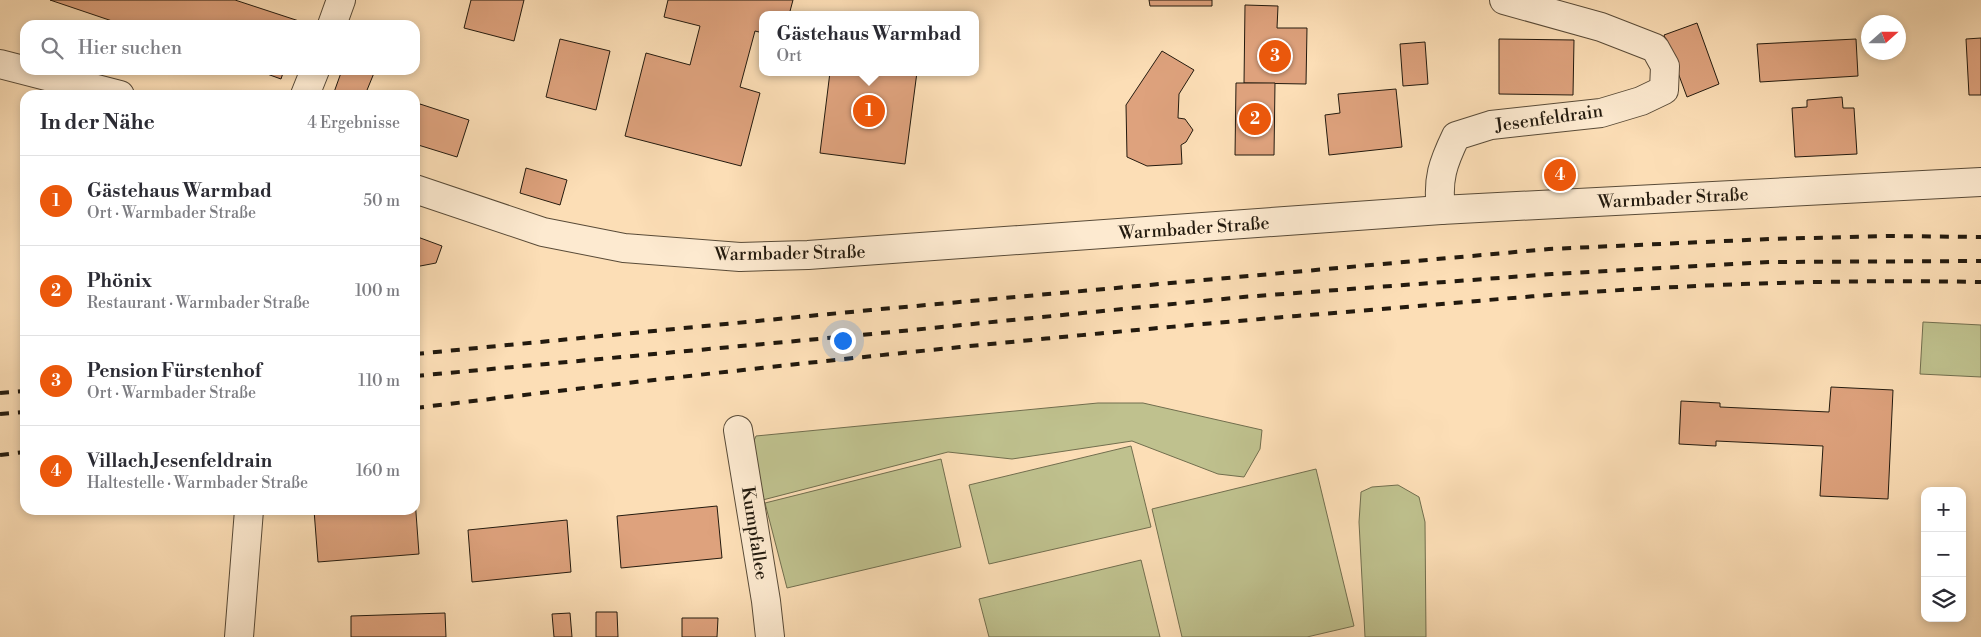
<!DOCTYPE html>
<html lang="de">
<meta charset="utf-8">
<style>
body{margin:0;font-family:"Libre Bodoni",serif;background:#f2f2f3;color:#2b2b33}
.controls{position:absolute;right:15px;bottom:15px;display:grid;overflow:hidden;border-radius:10px;box-shadow:0 2px 8px #0003}
.controls button{width:45px;height:45px;display:grid;place-items:center;padding:0;border:0;border-bottom:1px solid #e1e1e2;background:#fff;color:#2b2b33;font:25px sans-serif}
.compass{position:absolute;left:1861px;top:15px;width:45px;height:45px;border-radius:50%;background:#fff;box-shadow:0 2px 8px #0003;rotate:69deg}
.you{position:absolute;left:842px;top:340px;width:18px;height:18px;margin:-12px;border:4px solid #fff;border-radius:50%;background:#1a73e8;box-shadow:0 0 0 8px #1a73e833}
.badge{display:grid;place-items:center;width:32px;height:32px;border-radius:50%;background:#ea580c;color:#fff;font-size:16px;font-weight:700}
.pin{position:absolute;translate:-50% -50%;border:2px solid #fff;box-shadow:0 1px 5px #0006}
.popup{position:absolute;left:759px;top:11px;width:220px;height:65px;box-sizing:border-box;display:grid;place-content:center;border-radius:10px;background:#fff;filter:drop-shadow(0 1px 4px #0005);font-size:16px;white-space:nowrap;color:#7c7c81}
.popup b{font-size:19px;color:#2b2b33}
.popup::after{content:'';position:absolute;left:50%;top:100%;margin-left:-10px;border:10px solid transparent;border-top-color:#fff}
.list{margin:0;padding:0;list-style:none}
h2{display:flex;justify-content:space-between;align-items:center;height:65px;margin:0;padding:0 20px;font-size:21px}
h2 small{font-size:16px;font-weight:400;color:#7c7c81}
.list li{display:grid;grid-template-columns:32px 1fr auto;gap:15px;align-items:center;box-sizing:border-box;height:90px;padding:0 20px;border-top:1px solid #e1e1e2}
.list b{display:block;font-size:19px;white-space:nowrap}
.list p{margin:0;font-size:16px;white-space:nowrap;color:#7c7c81}
.list em{font-size:16px;font-style:normal;color:#7c7c81}
.icon{flex:none;width:28px;height:28px;fill:none;stroke:currentColor;stroke-width:2;stroke-linecap:round;stroke-linejoin:round}
.map{position:relative;flex:none;width:1981px;height:637px;overflow:hidden}
.search{position:absolute;background:#fff;box-shadow:0 2px 8px #0003;left:20px;top:20px;width:400px;height:55px;display:flex;align-items:center;gap:12px;box-sizing:border-box;padding:0 18px;border-radius:15px;color:#7c7c81;font-size:19px}
.panel{position:absolute;background:#fff;box-shadow:0 2px 8px #0003;left:20px;top:90px;width:400px;height:425px;border-radius:15px}
.map>svg:first-child{display:block}
.green{fill:#bfc18e;stroke:#716e4e}
.building{fill:#dea27d;stroke:#231a0e}
.lines{fill:none;stroke-linecap:round;stroke-linejoin:round}
.minor-casing{stroke:#594b38;stroke-width:30}
.minor{stroke:#fdead0;stroke-width:28}
.rail{stroke:#231a0e;stroke-width:4;stroke-dasharray:9 9;stroke-linecap:butt}
.labels{text-anchor:middle;stroke-width:5;stroke-linejoin:round;paint-order:stroke}
.street-label{font-size:18px;fill:#231a0e;stroke:#fdead0}
</style>
<div class="map">
<svg width="1981" height="637" viewBox="0 0 1981 637">
<rect width="100%" height="100%" fill="#fcdeb6"/>
<filter id="stains"><feTurbulence type="fractalNoise" baseFrequency=".004" numOctaves="4"/><feColorMatrix values="0 0 0 0 .2 0 0 0 0 .09 0 0 0 0 .02 0 0 0 .5 -.17"/></filter>
<radialGradient id="worn" r=".72"><stop offset=".6" stop-color="#630" stop-opacity="0"/><stop offset="1" stop-color="#630" stop-opacity=".3"/></radialGradient>
<g class="green">
<polygon points="1923,322 1981,325 1981,377 1920,374"/>
<polygon points="1098,403 1143,403 1262,430 1260,449 1244,477 1218,474 1132,441 1012,459 948,452 755,502 750,450 756,436"/>
<polygon points="1131,446 1151,527 989,564 969,485"/>
<polygon points="941,459 961,547 787,588 765,503"/>
<polygon points="1316,469 1354,626 1307,637 1182,637 1152,509"/>
<polygon points="1398,485 1419,497 1425,522 1426,637 1365,637 1359,522 1361,492 1372,487"/>
<polygon points="1141,560 1160,637 989,637 979,599"/>
</g>
<g class="building">
<polygon points="50,0 235,0 299,21 297,25 124,25"/>
<polygon points="471,0 524,0 514,41 464,28"/>
<polygon points="668,0 793,0 789,15 763,15 763,33 755,31 740,87 760,93 741,166 625,136 646,53 690,65 700,26 664,17"/>
<polygon points="1149,0 1212,0 1212,6 1150,6"/>
<polygon points="1245,5 1278,6 1277,28 1307,28 1306,84 1244,83"/>
<polygon points="1697,23 1719,84 1687,97 1664,35"/>
<polygon points="1981,38 1981,95 1969,95 1966,39"/>
<polygon points="560,39 610,51 596,110 546,97"/>
<polygon points="1499,39 1574,40 1573,95 1499,94"/>
<polygon points="1856,39 1858,76 1760,82 1757,44"/>
<polygon points="1425,42 1428,84 1403,86 1400,44"/>
<polygon points="1162,51 1194,70 1179,94 1178,118 1185,119 1193,130 1186,142 1181,145 1182,164 1147,166 1127,157 1126,105"/>
<polygon points="256,70 284,70 281,79"/>
<polygon points="342,70 367,70 374,73 365,95 333,95"/>
<polygon points="830,72 917,72 905,164 820,153"/>
<polygon points="1236,83 1275,83 1274,155 1235,155"/>
<polygon points="1396,89 1402,147 1329,155 1325,115 1340,113 1338,94"/>
<polygon points="1842,97 1843,108 1854,108 1857,154 1795,157 1792,108 1807,107 1807,100"/>
<polygon points="420,104 469,120 457,157 415,144 415,119"/>
<polygon points="526,168 567,180 560,205 520,193"/>
<polygon points="415,236 442,246 436,263 415,267"/>
<polygon points="1831,387 1893,390 1888,499 1820,496 1823,446 1716,441 1716,446 1679,444 1681,401 1720,403 1720,407 1829,412"/>
<polygon points="415,499 419,554 318,562 314,510 415,510"/>
<polygon points="717,506 722,558 621,568 617,516"/>
<polygon points="567,520 571,572 472,582 468,530"/>
<polygon points="596,612 617,612 618,637 596,637"/>
<polygon points="445,613 446,637 351,637 351,616"/>
<polygon points="570,613 572,637 554,637 552,614"/>
<polygon points="682,618 718,618 717,637 682,637"/>
</g>
<g class="lines">
<g class="minor-casing">
<g id="minor">
<polyline points="332,25 341,0"/>
<polyline points="0,64 120,95"/>
<polyline points="305,95 315,70"/>
<polyline points="415,189 543,232 624,248 740,257 808,255 1441,210 1981,182"/>
<path d="M 1441,210 C 1437,179 1443,163 1456,136 L 1491,125 L 1601,113 L 1641,101 L 1664,90 L 1665,66 L 1655,48 L 1601,27 L 1504,0"/>
<polyline points="738,430 766,601 770,637"/>
<polyline points="239,637 249,510"/>
</g>
</g>
<use href="#minor" class="minor"/>
<g class="rail">
<polyline points="415,354 871,310 1549,249 1770,239 1889,236 1981,237"/>
<polyline points="415,376 872,334 1243,297 1552,274 1771,262 1981,261"/>
<polyline points="0,393 25,391"/>
<path d="M 415,408 C 729,370 1043,336 1358,311 C 1458,303 1557,293 1657,288 C 1765,282 1873,280 1981,282"/>
<polyline points="0,414 25,412"/>
<polyline points="0,455 25,452"/>
</g>
</g>
<g class="labels">
<g class="street-label">
<text transform="translate(1549 118) rotate(-8)" y="6">Jesenfeldrain</text>
<text transform="translate(1673 198) rotate(-3)" y="6">Warmbader Straße</text>
<text transform="translate(1194 228) rotate(-4)" y="6">Warmbader Straße</text>
<text transform="translate(790 253) rotate(-1)" y="6">Warmbader Straße</text>
<text transform="translate(755 533) rotate(81)" y="6">Kumpfallee</text>
</g>
</g>
<rect width="100%" height="100%" filter="url(#stains)"/>
<rect width="100%" height="100%" fill="url(#worn)"/>
</svg>
<div class="controls">
<button>+</button>
<button>−</button>
<button><svg class="icon" aria-label="layers" viewBox="0 0 24 24"><path d="M12 4l9 5-9 5-9-5zM3 14l9 5 9-5"/></svg></button>
</div>
<svg class="compass" viewBox="-18 -18 36 36"><path d="M0-13l5 13h-10z" fill="#e53935"/><path d="M0 13l5-13h-10z" fill="#7c7c81"/></svg>
<div class="you"></div>
<div class="pin badge" style="left:869px;top:111px">1</div>
<div class="popup"><b>Gästehaus Warmbad</b>Ort</div>
<div class="pin badge" style="left:1255px;top:119px">2</div>
<div class="pin badge" style="left:1275px;top:56px">3</div>
<div class="pin badge" style="left:1560px;top:175px">4</div>
<div class="search"><svg class="icon" aria-label="search" viewBox="0 0 24 24"><circle cx="10" cy="10" r="6"/><path d="M15 15l6 6"/></svg>Hier suchen</div>
<section class="panel">
<h2>In der Nähe<small>4 Ergebnisse</small></h2>
<ul class="list">
<li><span class="badge">1</span><div><b>Gästehaus Warmbad</b><p>Ort · Warmbader Straße</p></div><em>50 m</em></li>
<li><span class="badge">2</span><div><b>Phönix</b><p>Restaurant · Warmbader Straße</p></div><em>100 m</em></li>
<li><span class="badge">3</span><div><b>Pension Fürstenhof</b><p>Ort · Warmbader Straße</p></div><em>110 m</em></li>
<li><span class="badge">4</span><div><b>Villach Jesenfeldrain</b><p>Haltestelle · Warmbader Straße</p></div><em>160 m</em></li>
</ul>
</section>
</div>
